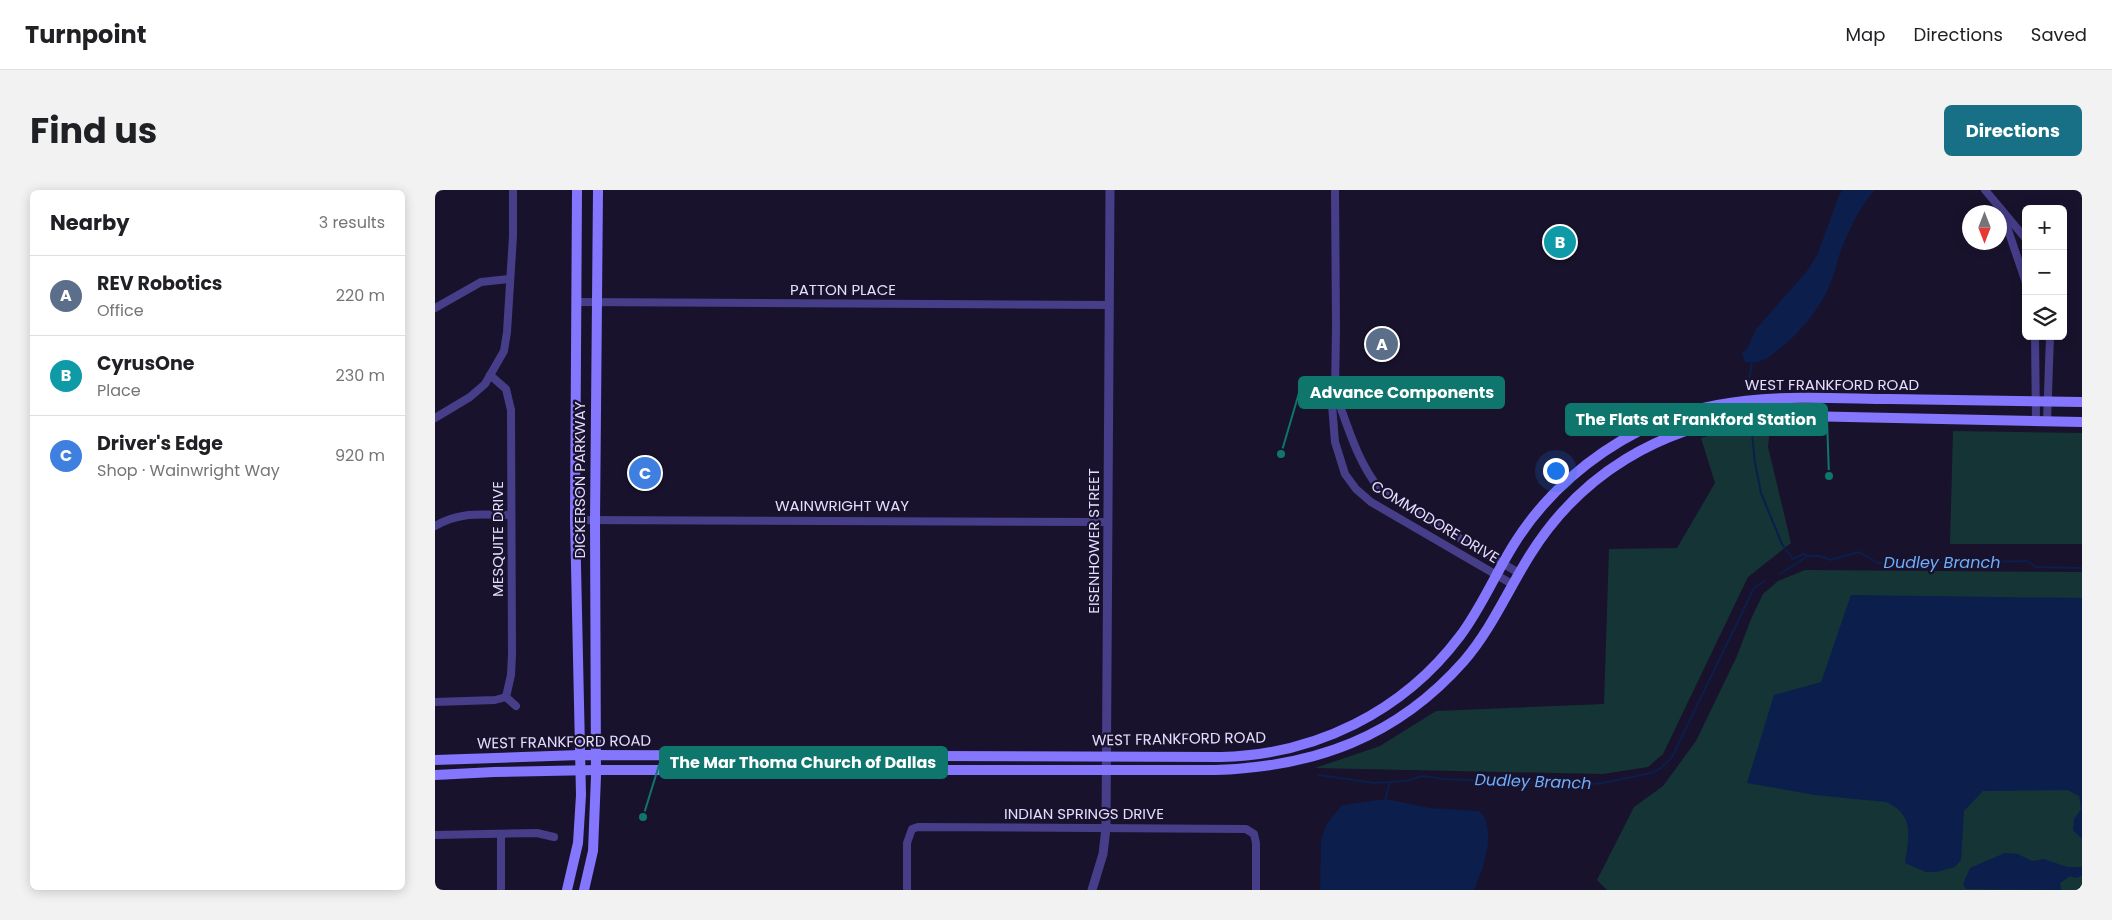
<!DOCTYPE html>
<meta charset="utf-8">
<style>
body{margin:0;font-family:Poppins,sans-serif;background:#f2f2f2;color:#202124}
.controls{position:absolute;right:15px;top:15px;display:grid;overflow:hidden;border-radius:8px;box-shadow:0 2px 12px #0003}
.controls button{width:45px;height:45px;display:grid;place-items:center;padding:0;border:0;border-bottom:1px solid #e0e0e0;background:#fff;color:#202124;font:25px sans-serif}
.compass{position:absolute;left:1527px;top:15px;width:45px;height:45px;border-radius:50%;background:#fff;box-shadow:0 2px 12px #0003;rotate:180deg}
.you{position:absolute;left:1120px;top:280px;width:18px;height:18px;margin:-12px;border:4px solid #fff;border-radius:50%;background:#1a73e8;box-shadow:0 0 0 8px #1a73e833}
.badge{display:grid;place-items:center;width:32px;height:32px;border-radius:50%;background:#177085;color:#fff;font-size:16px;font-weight:700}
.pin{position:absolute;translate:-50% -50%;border:2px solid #fff;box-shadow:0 1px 5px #0006}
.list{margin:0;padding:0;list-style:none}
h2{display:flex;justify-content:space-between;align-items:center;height:65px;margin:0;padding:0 20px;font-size:21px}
h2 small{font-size:16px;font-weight:400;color:#757577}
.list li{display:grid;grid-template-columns:32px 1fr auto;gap:15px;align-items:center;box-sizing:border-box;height:80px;padding:0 20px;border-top:1px solid #e0e0e0}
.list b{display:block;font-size:19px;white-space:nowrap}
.list p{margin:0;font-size:16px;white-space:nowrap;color:#757577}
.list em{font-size:16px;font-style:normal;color:#757577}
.icon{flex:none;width:28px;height:28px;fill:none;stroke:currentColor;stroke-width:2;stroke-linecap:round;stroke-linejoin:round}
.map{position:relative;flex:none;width:1647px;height:700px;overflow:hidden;border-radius:8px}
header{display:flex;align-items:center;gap:30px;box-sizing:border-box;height:70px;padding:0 25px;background:#fff;border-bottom:1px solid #e0e0e0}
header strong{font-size:24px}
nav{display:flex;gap:28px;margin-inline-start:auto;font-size:18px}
.intro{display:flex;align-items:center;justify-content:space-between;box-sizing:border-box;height:120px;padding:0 30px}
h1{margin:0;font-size:35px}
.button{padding:12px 22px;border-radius:8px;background:#177085;color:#fff;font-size:18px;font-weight:700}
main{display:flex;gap:30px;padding:0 30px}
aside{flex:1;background:#fff;border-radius:8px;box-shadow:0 2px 12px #0003}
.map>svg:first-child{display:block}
.green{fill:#153436}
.water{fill:#0c1e4b}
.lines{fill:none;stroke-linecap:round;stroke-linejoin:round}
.stream{stroke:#0c1e4b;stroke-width:2}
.minor{stroke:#473e8a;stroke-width:8}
.tertiary{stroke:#473e8a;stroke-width:9}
.secondary{stroke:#8476fd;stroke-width:10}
.labels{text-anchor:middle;stroke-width:4.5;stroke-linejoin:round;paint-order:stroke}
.street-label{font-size:15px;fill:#e4ddfe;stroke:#19122c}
.water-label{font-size:16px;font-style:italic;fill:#6daefd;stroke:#19122c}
.leader{fill:none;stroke:#0f766e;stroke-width:2}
.callout-dot{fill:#0f766e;stroke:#19122c;stroke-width:2}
.callout{fill:#0f766e;stroke:#0f766e;stroke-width:2}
.callout-label{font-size:16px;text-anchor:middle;font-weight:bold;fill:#fff}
</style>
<header>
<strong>Turnpoint</strong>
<nav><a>Map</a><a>Directions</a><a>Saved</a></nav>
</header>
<div class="intro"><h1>Find us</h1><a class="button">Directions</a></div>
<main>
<aside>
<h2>Nearby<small>3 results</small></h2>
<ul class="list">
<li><span class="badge" style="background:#5c6f8a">A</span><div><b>REV Robotics</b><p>Office</p></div><em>220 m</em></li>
<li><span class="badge" style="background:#0f9aa8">B</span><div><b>CyrusOne</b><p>Place</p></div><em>230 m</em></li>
<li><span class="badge" style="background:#3f7fe0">C</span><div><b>Driver's Edge</b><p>Shop · Wainwright Way</p></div><em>920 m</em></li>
</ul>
</aside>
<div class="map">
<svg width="1647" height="700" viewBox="0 0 1647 700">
<rect width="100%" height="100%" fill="#19122c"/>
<g class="green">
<polygon points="1305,237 1335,238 1333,257 1356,353 1313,387 1228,564 1213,577 1168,584 880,578 945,556 1001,521 1169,514 1174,359 1242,358 1280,293 1266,248"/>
<polygon points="1518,241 1647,243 1647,354 1515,354"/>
<polygon points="1370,380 1647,382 1647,700 1172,700 1162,690 1199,617 1228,596 1261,551 1302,466 1316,429 1328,404 1343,391"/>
</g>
<g class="water">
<path d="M 1408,0 L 1440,0 C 1425,16 1414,40 1406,60 C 1402,72 1399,85 1394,97 C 1383,121 1365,143 1344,159 C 1333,168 1325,175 1310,172 L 1307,163 L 1312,159 L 1321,139 L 1372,81 L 1383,63 L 1404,5 Z"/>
<path d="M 1416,405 L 1647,408 L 1647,649 L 1638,640 L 1639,629 L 1646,619 L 1644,606 L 1632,600 L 1548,601 L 1529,621 L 1526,670 L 1520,677 L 1501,682 L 1491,682 L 1470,673 C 1474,646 1480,625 1451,612 L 1380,605 L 1312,593 L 1339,505 L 1386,492 Z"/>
<path d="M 951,609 L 995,618 L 1044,621 C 1063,638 1048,681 1039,700 L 885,700 L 886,650 L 891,635 L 907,615 Z"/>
<polygon points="1570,663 1583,664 1597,671 1609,669 1632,677 1647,677 1647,686 1640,688 1635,686 1625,693 1626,700 1531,699 1528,694 1535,678"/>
</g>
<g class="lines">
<g class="stream">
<polyline points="1313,200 1317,171"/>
<polyline points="1316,234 1320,273 1326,303 1347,354 1358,369 1368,364 1373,366"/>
<polyline points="1345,384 1373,366 1385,366 1395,370 1424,362 1443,373 1592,371 1601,377 1647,378"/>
<polyline points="884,585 939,593 955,592"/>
<polyline points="950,610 955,592 971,591 987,586 1009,589 1143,595 1168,593 1216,583 1226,578 1237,567 1319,398 1330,391"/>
</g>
<g class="minor">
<polyline points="900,0 901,138 900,202 897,215 900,252 910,284 921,299 936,312 1077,394"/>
<polyline points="1550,0 1591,49"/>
<polyline points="1566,19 1591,93"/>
<polyline points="141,112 674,115"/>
<polyline points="0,118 46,92 74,89"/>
<polyline points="1600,146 1601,232"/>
<polyline points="55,185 71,199 76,220 77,464 76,485 71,507"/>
<path d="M 900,202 C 912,234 922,271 944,298 C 949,304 957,308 963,312 L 1084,383"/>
<polyline points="0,228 35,207 50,194 69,161 72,142 78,46 78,0"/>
<polyline points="1612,232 1615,146"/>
<polyline points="140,330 673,332"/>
<path d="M 0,336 C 26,321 47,325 76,325"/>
<polyline points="71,507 81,516"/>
<polyline points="0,512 60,510 71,507"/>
<polyline points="0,645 102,643 119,647"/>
<polyline points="66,700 66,644"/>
<polyline points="472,700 472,653 477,639 483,637 811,639 819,644 821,653 821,700"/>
</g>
<polyline class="tertiary" points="657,700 668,664 671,638 675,0"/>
<g class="secondary">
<path d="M 0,570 L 145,565 L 786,567 C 880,565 968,522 1025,446 C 1047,417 1061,382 1081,351 C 1111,304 1155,266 1204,241 C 1284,200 1368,208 1455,209 C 1519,210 1583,211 1647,212"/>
<path d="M 0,585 L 59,582 L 161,580 L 780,580 C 880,577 962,547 1029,471 C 1056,440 1073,400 1095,365 C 1146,283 1225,238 1318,225 L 1647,232"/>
<polyline points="132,700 143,653 146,605 140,330 142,0"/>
<polyline points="149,700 158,661 161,586 160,330 163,0"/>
</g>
</g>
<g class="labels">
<g class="street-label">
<text x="408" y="105">PATTON PLACE</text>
<text x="1397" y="200">WEST FRANKFORD ROAD</text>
<text transform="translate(145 290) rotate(-90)" y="5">DICKERSON PARKWAY</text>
<text x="407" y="321">WAINWRIGHT WAY</text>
<text transform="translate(1000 332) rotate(31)" y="5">COMMODORE DRIVE</text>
<text transform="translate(63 349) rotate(-90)" y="5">MESQUITE DRIVE</text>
<text transform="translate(659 351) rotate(-90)" y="5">EISENHOWER STREET</text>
<text transform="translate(744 549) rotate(-1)" y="5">WEST FRANKFORD ROAD</text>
<text transform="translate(129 552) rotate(-1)" y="5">WEST FRANKFORD ROAD</text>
<text x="649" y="629">INDIAN SPRINGS DRIVE</text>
</g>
<g class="water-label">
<text x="1507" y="378">Dudley Branch</text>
<text transform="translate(1098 591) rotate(2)" y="6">Dudley Branch</text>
</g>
</g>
<path class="leader" d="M846 264L864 203M1394 286L1392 229M208 627L225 572"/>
<g class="callout-dot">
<circle cx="846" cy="264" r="5"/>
<circle cx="1394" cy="286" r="5"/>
<circle cx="208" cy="627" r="5"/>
</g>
<g class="callout">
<rect x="864" y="187" width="205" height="31" rx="5"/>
<rect x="1131" y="214" width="261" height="31" rx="5"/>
<rect x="225" y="557" width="287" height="31" rx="5"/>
</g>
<g class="callout-label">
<text x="967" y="208">Advance Components</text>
<text x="1261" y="235">The Flats at Frankford Station</text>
<text x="368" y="578">The Mar Thoma Church of Dallas</text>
</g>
</svg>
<div class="controls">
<button>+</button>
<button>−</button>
<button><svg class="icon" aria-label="layers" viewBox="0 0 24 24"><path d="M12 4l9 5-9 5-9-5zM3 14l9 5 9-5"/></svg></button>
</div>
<svg class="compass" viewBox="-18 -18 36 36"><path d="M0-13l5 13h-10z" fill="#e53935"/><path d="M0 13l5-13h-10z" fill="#757577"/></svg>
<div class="you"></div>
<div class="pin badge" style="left:947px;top:154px;background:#5c6f8a">A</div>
<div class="pin badge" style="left:1125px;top:52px;background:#0f9aa8">B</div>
<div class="pin badge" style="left:210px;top:283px;background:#3f7fe0">C</div>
</div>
</main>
